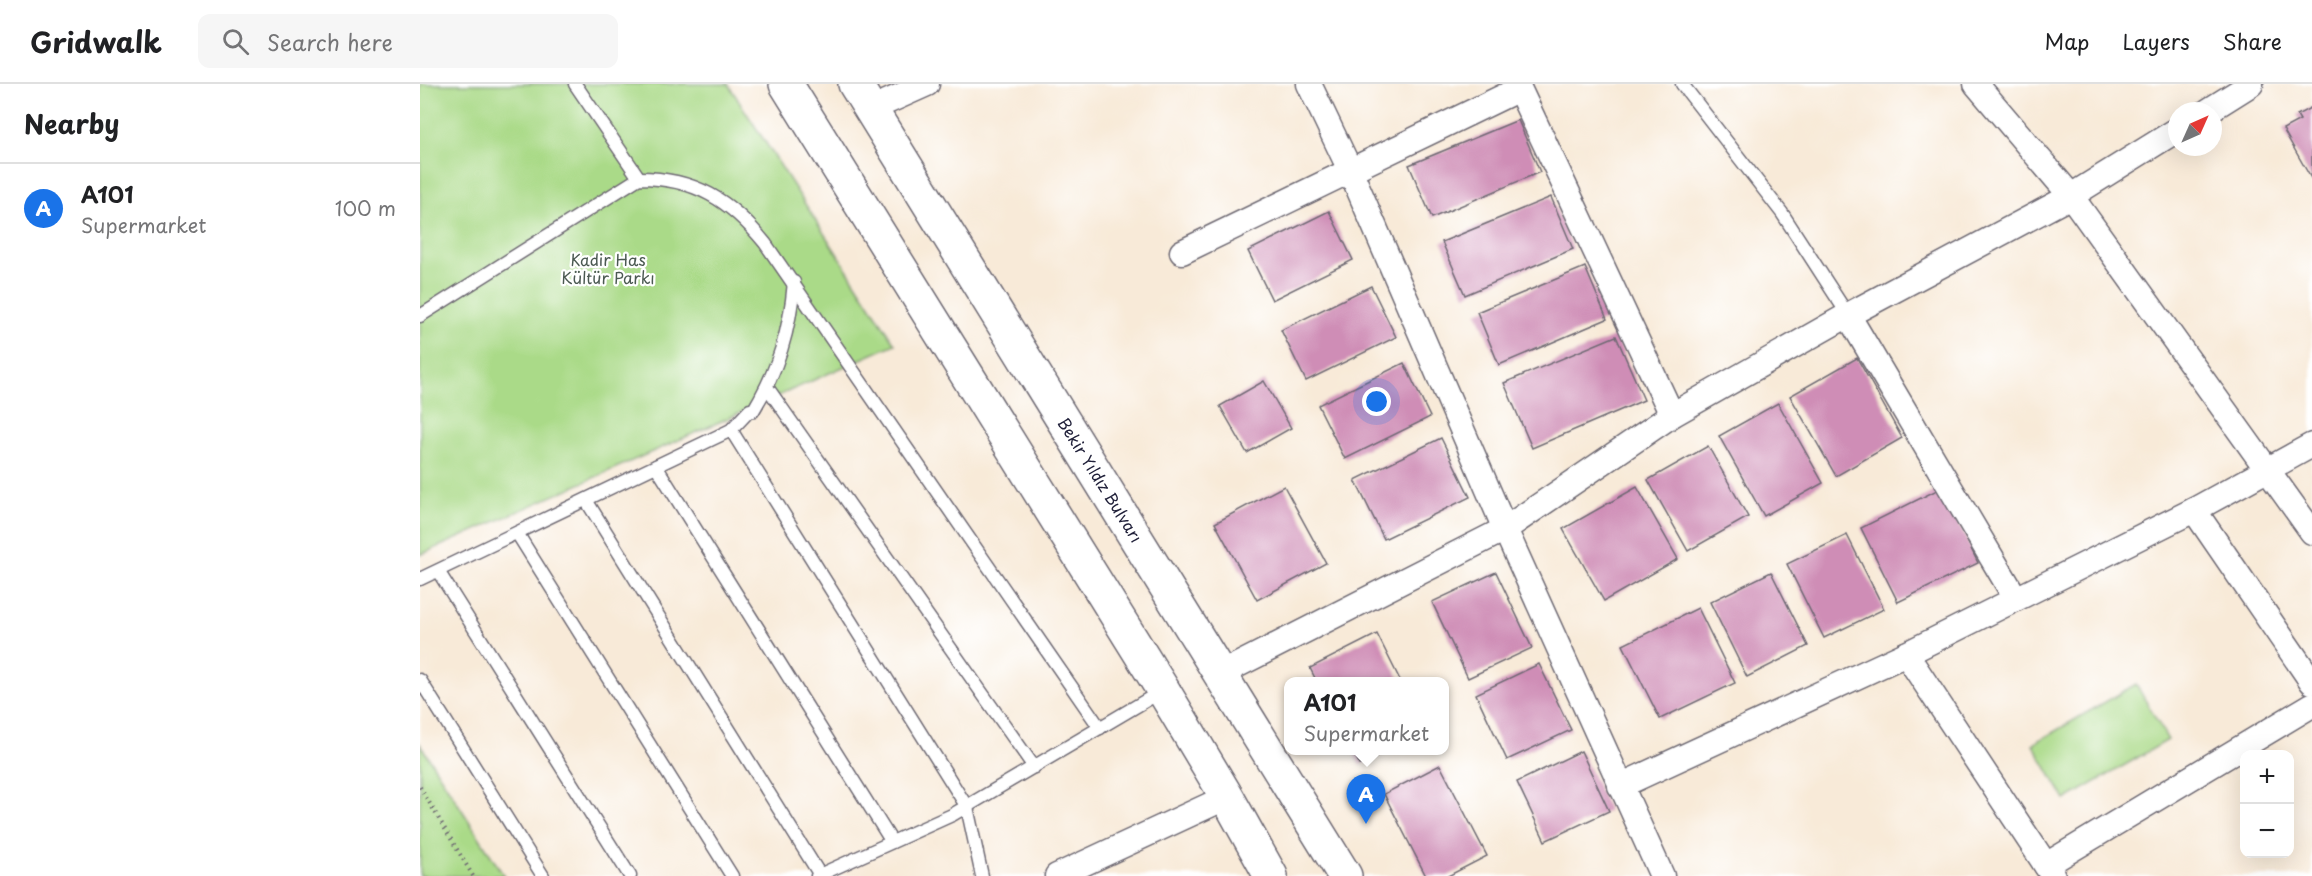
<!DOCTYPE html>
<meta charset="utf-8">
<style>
body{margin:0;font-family:"Playpen Sans",sans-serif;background:#f6f6f6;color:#202124}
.controls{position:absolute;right:18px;bottom:18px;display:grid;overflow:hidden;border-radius:12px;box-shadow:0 6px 24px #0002}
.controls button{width:54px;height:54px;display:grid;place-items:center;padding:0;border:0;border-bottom:2px solid #e0e0e0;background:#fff;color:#202124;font:30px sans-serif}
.compass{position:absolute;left:1748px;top:18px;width:54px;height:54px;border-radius:50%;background:#fff;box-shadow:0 6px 24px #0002;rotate:45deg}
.you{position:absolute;left:957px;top:318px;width:21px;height:21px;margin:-15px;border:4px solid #fff;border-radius:50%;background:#1a73e8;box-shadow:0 0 0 9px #1a73e833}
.badge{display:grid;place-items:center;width:39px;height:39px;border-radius:50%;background:#1a73e8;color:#fff;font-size:20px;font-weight:700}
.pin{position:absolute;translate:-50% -50px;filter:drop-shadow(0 2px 3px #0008)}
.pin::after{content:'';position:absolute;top:32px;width:21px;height:18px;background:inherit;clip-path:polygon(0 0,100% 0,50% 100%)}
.popup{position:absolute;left:864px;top:593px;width:165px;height:78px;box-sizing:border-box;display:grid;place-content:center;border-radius:12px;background:#fff;filter:drop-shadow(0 2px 4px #0005);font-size:20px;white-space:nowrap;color:#757577}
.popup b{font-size:22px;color:#202124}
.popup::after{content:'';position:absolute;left:50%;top:100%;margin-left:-12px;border:12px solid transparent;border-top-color:#fff}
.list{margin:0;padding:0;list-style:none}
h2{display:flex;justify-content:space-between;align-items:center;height:78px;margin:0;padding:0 24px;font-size:26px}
h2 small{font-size:20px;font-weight:400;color:#757577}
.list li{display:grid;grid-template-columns:39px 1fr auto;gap:18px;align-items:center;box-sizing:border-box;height:90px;padding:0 24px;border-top:2px solid #e0e0e0}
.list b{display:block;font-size:22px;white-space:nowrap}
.list p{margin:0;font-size:20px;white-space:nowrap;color:#757577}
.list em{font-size:20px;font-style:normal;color:#757577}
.icon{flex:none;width:33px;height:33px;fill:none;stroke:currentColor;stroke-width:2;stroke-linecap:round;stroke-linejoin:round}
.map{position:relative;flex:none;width:1892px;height:792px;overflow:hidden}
header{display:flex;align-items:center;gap:36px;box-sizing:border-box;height:84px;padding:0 30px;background:#fff;border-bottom:2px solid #e0e0e0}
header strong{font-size:28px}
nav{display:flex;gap:33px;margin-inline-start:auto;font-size:21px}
.search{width:420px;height:54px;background:#f6f6f6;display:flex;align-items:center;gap:15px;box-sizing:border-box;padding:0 21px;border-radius:12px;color:#757577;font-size:22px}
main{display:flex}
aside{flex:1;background:#fff}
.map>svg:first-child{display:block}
.green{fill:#aada88;stroke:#667e62;stroke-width:1.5}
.building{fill:#cf8db6}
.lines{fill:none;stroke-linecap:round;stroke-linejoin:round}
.lane-casing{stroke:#6d6872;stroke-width:15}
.street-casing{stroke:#6d6872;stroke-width:27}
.primary-casing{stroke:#6d6872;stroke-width:36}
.path{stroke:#6d6872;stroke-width:4;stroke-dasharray:1.5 4.5;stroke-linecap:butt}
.lane{stroke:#fff;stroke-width:12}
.street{stroke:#fff;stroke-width:24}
.primary{stroke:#fff;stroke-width:33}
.labels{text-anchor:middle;stroke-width:4.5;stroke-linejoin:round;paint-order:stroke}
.park-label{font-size:16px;fill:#4b5952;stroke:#fff}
.street-label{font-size:16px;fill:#22223b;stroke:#fff}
</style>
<header>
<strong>Gridwalk</strong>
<div class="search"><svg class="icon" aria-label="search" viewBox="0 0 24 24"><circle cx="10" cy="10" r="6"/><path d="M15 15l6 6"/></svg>Search here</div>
<nav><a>Map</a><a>Layers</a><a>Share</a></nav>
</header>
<main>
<aside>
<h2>Nearby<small></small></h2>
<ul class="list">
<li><span class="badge">A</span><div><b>A101</b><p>Supermarket</p></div><em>100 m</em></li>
</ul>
</aside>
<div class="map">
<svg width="1892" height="792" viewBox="0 0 1892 792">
<rect width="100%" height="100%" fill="#fff"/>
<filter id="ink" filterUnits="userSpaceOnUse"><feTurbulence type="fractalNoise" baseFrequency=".0167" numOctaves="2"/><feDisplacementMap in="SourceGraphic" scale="12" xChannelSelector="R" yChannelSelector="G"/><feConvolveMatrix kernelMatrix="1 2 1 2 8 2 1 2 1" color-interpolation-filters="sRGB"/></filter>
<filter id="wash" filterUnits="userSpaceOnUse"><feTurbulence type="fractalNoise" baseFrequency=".008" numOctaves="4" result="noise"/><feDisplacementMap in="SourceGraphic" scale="24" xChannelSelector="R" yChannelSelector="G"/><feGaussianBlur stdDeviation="1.35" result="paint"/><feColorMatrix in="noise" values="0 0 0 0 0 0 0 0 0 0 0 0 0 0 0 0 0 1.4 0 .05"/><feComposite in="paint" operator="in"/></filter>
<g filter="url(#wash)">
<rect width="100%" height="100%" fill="#f8ead8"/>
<g class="green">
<polygon points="0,0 308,0 475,260 0,471"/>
<polygon points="1716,600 1748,656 1645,716 1613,660"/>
<polygon points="0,660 84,792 0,792"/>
</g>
<g id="blocks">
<g class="building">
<polygon points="1892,23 1892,96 1863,45 1880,36 1877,31"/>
<polygon points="1098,36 1120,88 1012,134 989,81"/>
<polygon points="1131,113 1153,165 1045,211 1022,158"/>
<polygon points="909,127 933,176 852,216 828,167"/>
<polygon points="1165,183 1187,235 1079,281 1057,228"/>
<polygon points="951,202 976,253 886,297 861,246"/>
<polygon points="1196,252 1224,316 1112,364 1084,299"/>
<polygon points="1437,274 1482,354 1416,392 1370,312"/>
<polygon points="984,279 1010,333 925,375 898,321"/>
<polygon points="844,297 871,344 827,369 800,322"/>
<polygon points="1358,319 1403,399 1344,432 1299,352"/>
<polygon points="1021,354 1050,413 964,455 935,396"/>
<polygon points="1288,362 1328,433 1268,467 1228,396"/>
<polygon points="864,402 906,479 837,516 795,439"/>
<polygon points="1217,403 1258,475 1184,517 1143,445"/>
<polygon points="1521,404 1558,479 1478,518 1441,444"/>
<polygon points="1427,451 1464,525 1404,554 1367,480"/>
<polygon points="1076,488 1112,564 1048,594 1012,518"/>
<polygon points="1351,488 1388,562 1327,593 1290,518"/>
<polygon points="1278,524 1315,599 1240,635 1203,561"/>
<polygon points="957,550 981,598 897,598 890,584"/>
<polygon points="1119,580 1151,646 1087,676 1056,610"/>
<polygon points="932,666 968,666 940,681"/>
<polygon points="1161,667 1189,727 1125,757 1097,698"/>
<polygon points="1020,681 1067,772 1028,792 1006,792 964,710"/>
</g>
</g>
</g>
<g filter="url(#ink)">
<use href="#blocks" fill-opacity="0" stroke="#6d6872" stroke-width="1.5"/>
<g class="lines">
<g class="lane-casing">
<g id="lane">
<polyline points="155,0 219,94"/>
<polyline points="1262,0 1362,129 1428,231"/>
<path d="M 0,232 L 219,94 C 275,94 310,116 345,159 L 680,644"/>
<polyline points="347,303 614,683"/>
<polyline points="311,346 547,723 562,792"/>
<polyline points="236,382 472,758"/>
<polyline points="166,416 400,791"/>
<polyline points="97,449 312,792"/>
<polyline points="18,487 210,792"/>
<path d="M 0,495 L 311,346 L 330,326 L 333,327 C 358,286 370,246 374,198"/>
<polyline points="0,596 123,792"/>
<polyline points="397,792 532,731 742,607"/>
</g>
</g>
<g class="street-casing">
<g id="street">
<polyline points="889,0 931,88 1085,445 1242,792"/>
<polyline points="1097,0 1252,331"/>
<polyline points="1556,0 1651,112 1892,448"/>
<polyline points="451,25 507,0"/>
<polyline points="1788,27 1831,0"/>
<polyline points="762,168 1099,5"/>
<polyline points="1428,231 1595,513"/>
<polyline points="1774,426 1892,598"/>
<polyline points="1486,570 1633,792"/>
<polyline points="800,590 1085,445 1252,331 1428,231 1651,112 1757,46"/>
<polyline points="1200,702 1486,570 1774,426 1892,361"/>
<polyline points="1626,781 1892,621"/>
<polyline points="637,792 807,713"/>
</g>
</g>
<g class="primary-casing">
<g id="primary">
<polyline points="366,0 743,606 807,713 851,792"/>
<polyline points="435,0 925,792"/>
</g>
</g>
<polyline class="path" points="0,703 53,792"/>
<use href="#lane" class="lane"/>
<use href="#street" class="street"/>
<use href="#primary" class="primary"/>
</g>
</g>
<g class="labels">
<g class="park-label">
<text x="188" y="182">Kadir Has<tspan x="188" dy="18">Kültür Parkı</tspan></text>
</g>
<g class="street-label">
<text transform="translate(680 396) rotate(58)" y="6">Bekir Yıldız Bulvarı</text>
</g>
</g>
</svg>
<div class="controls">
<button>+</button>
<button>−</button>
</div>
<svg class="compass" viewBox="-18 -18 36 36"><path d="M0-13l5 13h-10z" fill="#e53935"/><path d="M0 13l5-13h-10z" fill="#757577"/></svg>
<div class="you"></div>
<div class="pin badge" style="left:946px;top:740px">A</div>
<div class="popup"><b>A101</b>Supermarket</div>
</div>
</main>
